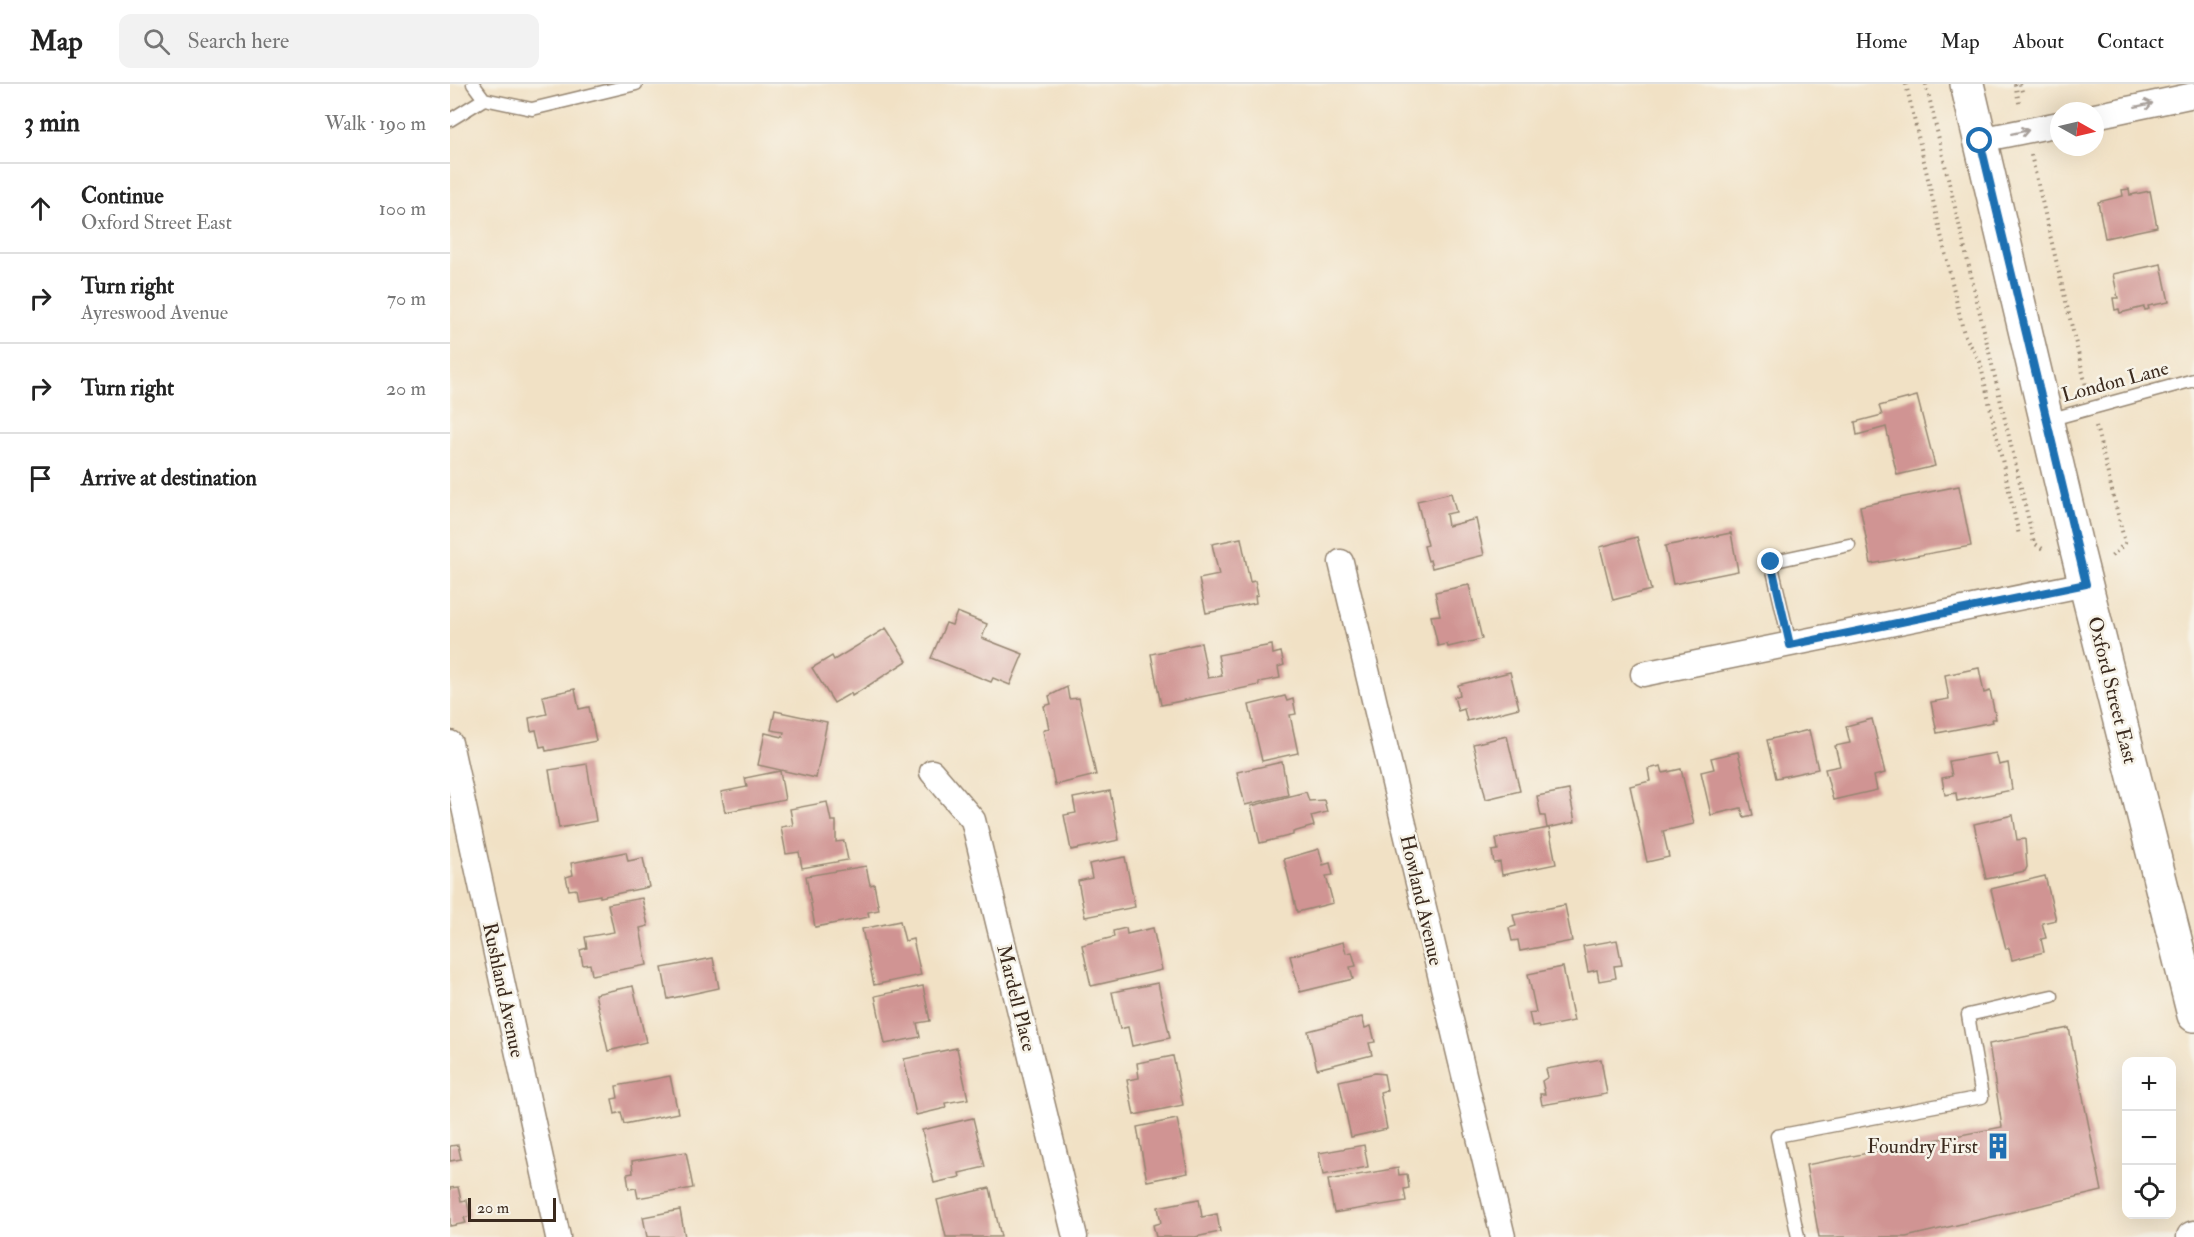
<!DOCTYPE html>
<meta charset="utf-8">
<style>
body{margin:0;font-family:"IM FELL Double Pica",serif;background:#f2f2f2;color:#222}
.controls{position:absolute;right:18px;bottom:18px;display:grid;overflow:hidden;border-radius:12px;box-shadow:0 6px 24px #0002}
.controls button{width:54px;height:54px;display:grid;place-items:center;padding:0;border:0;border-bottom:2px solid #e0e0e0;background:#fff;color:#222;font:30px sans-serif}
.compass{position:absolute;left:1600px;top:18px;width:54px;height:54px;border-radius:50%;background:#fff;box-shadow:0 6px 24px #0002;rotate:98deg}
.scale{position:absolute;left:18px;bottom:15px;width:88px;box-sizing:border-box;padding-left:6px;border:3px solid #3b2a1e;border-top:0;font-size:16px;line-height:21px;white-space:nowrap;color:#3b2a1e;-webkit-text-stroke:4px #f7f3e8;paint-order:stroke}
.stop{position:absolute;width:18px;height:18px;margin:-14px;border:4px solid #1f6fb2;border-radius:50%;background:#fff}
.stop.end{background:#1f6fb2;border-color:#fff;box-shadow:0 2px 6px #0008}
.list{margin:0;padding:0;list-style:none}
h2{display:flex;justify-content:space-between;align-items:center;height:78px;margin:0;padding:0 24px;font-size:26px}
h2 small{font-size:20px;font-weight:400;color:#767676}
.list li{display:grid;grid-template-columns:39px 1fr auto;gap:18px;align-items:center;box-sizing:border-box;height:90px;padding:0 24px;border-top:2px solid #e0e0e0}
.list b{display:block;font-size:22px;white-space:nowrap}
.list p{margin:0;font-size:20px;white-space:nowrap;color:#767676}
.list em{font-size:20px;font-style:normal;color:#767676}
.icon{flex:none;width:33px;height:33px;fill:none;stroke:currentColor;stroke-width:2;stroke-linecap:round;stroke-linejoin:round}
.map{position:relative;flex:none;width:1744px;height:1153px;overflow:hidden}
header{display:flex;align-items:center;gap:36px;box-sizing:border-box;height:84px;padding:0 30px;background:#fff;border-bottom:2px solid #e0e0e0}
header strong{font-size:28px}
nav{display:flex;gap:33px;margin-inline-start:auto;font-size:21px}
.search{width:420px;height:54px;background:#f2f2f2;display:flex;align-items:center;gap:15px;box-sizing:border-box;padding:0 21px;border-radius:12px;color:#767676;font-size:22px}
main{display:flex}
aside{flex:1;background:#fff}
.map>svg:first-child{display:block}
.building{fill:#d09493}
.lines{fill:none;stroke-linecap:round;stroke-linejoin:round}
.service-casing{stroke:#968672;stroke-width:15}
.minor-casing{stroke:#968672;stroke-width:27}
.tertiary-casing{stroke:#968672;stroke-width:33}
.secondary-casing{stroke:#968672;stroke-width:36}
.path{stroke:#968672;stroke-width:4;stroke-dasharray:1.5 4.5;stroke-linecap:butt}
.service{stroke:#fff;stroke-width:12}
.minor{stroke:#fff;stroke-width:24}
.tertiary{stroke:#fff;stroke-width:30}
.secondary{stroke:#fff;stroke-width:33}
.oneway{stroke:#a79f9a}
.route{stroke:#1f6fb2;stroke-width:8}
.labels{text-anchor:middle;stroke-width:5;stroke-linejoin:round;paint-order:stroke}
.street-label{font-size:20px;fill:#3b2a1e;stroke:#f7f3e8}
.poi-label{font-size:20px;fill:#3b2a1e;stroke:#f7f3e8;text-anchor:end}
</style>
<header>
<strong>Map</strong>
<div class="search"><svg class="icon" aria-label="search" viewBox="0 0 24 24"><circle cx="10" cy="10" r="6"/><path d="M15 15l6 6"/></svg>Search here</div>
<nav><a>Home</a><a>Map</a><a>About</a><a>Contact</a></nav>
</header>
<main>
<aside>
<h2>3 min<small>Walk · 190 m</small></h2>
<ul class="list">
<li><svg class="icon" aria-label="ahead" viewBox="0 0 24 24"><path d="M12 20V5M6 11l6-6 6 6"/></svg><div><b>Continue</b><p>Oxford Street East</p></div><em>100 m</em></li>
<li><svg class="icon" aria-label="right" viewBox="0 0 24 24"><path d="M7 20v-9h11M14 6l5 5-5 5"/></svg><div><b>Turn right</b><p>Ayreswood Avenue</p></div><em>70 m</em></li>
<li><svg class="icon" aria-label="right" viewBox="0 0 24 24"><path d="M7 20v-9h11M14 6l5 5-5 5"/></svg><div><b>Turn right</b></div><em>20 m</em></li>
<li><svg class="icon" aria-label="arrive" viewBox="0 0 24 24"><path d="M6 21V4h12l-3 4 3 4H6"/></svg><div><b>Arrive at destination</b></div></li>
</ul>
</aside>
<div class="map">
<svg width="1744" height="1153" viewBox="0 0 1744 1153">
<rect width="100%" height="100%" fill="#f7f3e8"/>
<filter id="ink" filterUnits="userSpaceOnUse"><feTurbulence type="fractalNoise" baseFrequency=".0167" numOctaves="2"/><feDisplacementMap in="SourceGraphic" scale="12" xChannelSelector="R" yChannelSelector="G"/><feConvolveMatrix kernelMatrix="1 2 1 2 8 2 1 2 1" color-interpolation-filters="sRGB"/></filter>
<filter id="wash" filterUnits="userSpaceOnUse"><feTurbulence type="fractalNoise" baseFrequency=".008" numOctaves="4" result="noise"/><feDisplacementMap in="SourceGraphic" scale="24" xChannelSelector="R" yChannelSelector="G"/><feGaussianBlur stdDeviation="1.35" result="paint"/><feColorMatrix in="noise" values="0 0 0 0 0 0 0 0 0 0 0 0 0 0 0 0 0 1.4 0 .05"/><feComposite in="paint" operator="in"/></filter>
<g filter="url(#wash)">
<rect width="100%" height="100%" fill="#f1e1c5"/>
<g id="blocks">
<g class="building">
<polygon points="1679,105 1680,111 1700,107 1707,143 1655,154 1648,118 1673,112 1672,106"/>
<polygon points="1711,180 1719,218 1698,222 1699,225 1695,226 1694,223 1670,229 1669,225 1665,226 1663,214 1668,214 1663,190"/>
<polygon points="1467,312 1485,382 1447,391 1436,343 1407,351 1405,338 1432,331 1429,322"/>
<polygon points="1509,402 1521,462 1421,480 1410,422"/>
<polygon points="1001,409 1006,428 996,430 998,442 1026,435 1034,471 982,484 980,476 978,477 974,462 978,461 967,417"/>
<polygon points="1281,449 1288,487 1223,500 1215,462"/>
<polygon points="1187,453 1201,506 1163,516 1150,463"/>
<polygon points="791,454 800,498 805,497 808,511 805,512 806,519 756,529 749,495 769,491 762,460"/>
<polygon points="1019,501 1032,555 998,563 997,560 988,562 981,532 990,531 985,508"/>
<polygon points="507,528 537,540 532,554 573,570 560,601 543,594 541,598 481,574 496,539 502,541"/>
<polygon points="436,544 457,577 402,612 401,609 384,619 362,584 382,572 384,576"/>
<polygon points="751,559 758,594 772,592 768,571 822,561 823,570 831,568 834,581 828,583 830,594 809,598 809,601 711,621 701,570"/>
<polygon points="1529,584 1534,609 1540,607 1546,635 1542,635 1543,638 1487,649 1481,618 1499,615 1495,591"/>
<polygon points="1060,588 1069,624 1017,637 1014,625 1008,627 1004,613 1010,611 1008,601"/>
<polygon points="617,603 619,615 629,614 646,691 605,701 593,647 599,644 594,622 601,620 599,612"/>
<polygon points="125,605 129,625 139,623 146,657 96,667 95,662 90,663 86,646 81,647 79,634 97,630 93,612"/>
<polygon points="835,612 837,617 843,615 846,630 840,631 848,669 812,677 799,621"/>
<polygon points="325,627 377,638 366,694 308,681 315,649 333,653 334,648 321,646"/>
<polygon points="1422,635 1435,689 1424,692 1427,706 1383,716 1375,685 1390,682 1385,662 1400,659 1396,642"/>
<polygon points="1359,646 1368,685 1326,694 1317,656"/>
<polygon points="1057,652 1070,707 1036,715 1023,660"/>
<polygon points="1288,668 1303,731 1294,733 1291,724 1261,731 1251,688 1264,685 1261,674"/>
<polygon points="1546,669 1549,681 1558,679 1562,706 1507,717 1506,709 1495,711 1492,694 1502,692 1499,677"/>
<polygon points="832,678 838,711 795,721 787,688"/>
<polygon points="137,680 146,737 109,744 99,686"/>
<polygon points="1211,682 1213,689 1231,685 1244,740 1213,747 1219,773 1197,778 1180,702 1200,697 1198,685"/>
<polygon points="330,687 335,716 275,728 271,708 297,703 295,694"/>
<polygon points="1119,706 1125,738 1097,744 1095,732 1091,732 1087,712"/>
<polygon points="660,707 669,756 621,766 614,731 626,729 623,714"/>
<polygon points="856,708 859,717 874,716 877,728 861,732 864,742 843,748 843,751 810,759 801,722"/>
<polygon points="377,718 381,737 386,737 386,758 394,757 398,776 352,784 349,768 336,770 331,743 343,741 340,725"/>
<polygon points="1563,731 1567,756 1575,755 1577,783 1575,787 1536,795 1524,740"/>
<polygon points="1099,744 1106,780 1052,791 1050,778 1044,779 1042,767 1048,766 1046,754"/>
<polygon points="869,765 873,781 880,779 883,791 876,792 883,819 847,828 834,775"/>
<polygon points="176,768 178,777 193,774 199,803 150,813 150,811 128,815 126,805 119,806 116,793 123,791 121,779"/>
<polygon points="675,773 685,823 635,833 628,797 642,794 639,780"/>
<polygon points="416,782 420,801 424,800 429,826 418,828 419,833 365,843 356,792"/>
<polygon points="1595,792 1606,836 1592,839 1596,854 1591,855 1594,868 1562,876 1559,864 1556,865 1541,805"/>
<polygon points="192,814 198,842 190,844 197,881 142,891 140,880 133,881 130,866 137,864 135,853 164,848 158,820"/>
<polygon points="1115,821 1122,857 1070,867 1068,856 1062,857 1059,844 1066,842 1063,831"/>
<polygon points="450,837 455,857 463,855 471,891 424,901 412,845"/>
<polygon points="676,844 677,850 703,844 712,886 641,902 632,861 664,853 663,847"/>
<polygon points="1167,856 1172,881 1164,882 1166,894 1149,897 1147,886 1138,888 1133,862"/>
<polygon points="893,858 896,869 902,868 906,882 900,883 903,895 850,908 840,872"/>
<polygon points="263,874 269,904 218,915 212,884"/>
<polygon points="1113,883 1124,937 1089,944 1088,941 1082,942 1079,929 1086,928 1078,890"/>
<polygon points="708,899 720,954 682,962 678,943 670,945 662,908"/>
<polygon points="183,902 196,958 158,967 145,910"/>
<polygon points="473,902 480,937 467,939 470,953 435,960 425,912"/>
<polygon points="912,933 915,944 921,942 925,958 919,959 922,971 867,985 858,947"/>
<polygon points="1619,944 1652,1107 1456,1153 1369,1153 1356,1081 1552,1043 1539,960"/>
<polygon points="507,964 518,1015 495,1019 496,1024 466,1031 454,975"/>
<polygon points="723,972 733,1021 684,1031 677,996 689,994 687,979"/>
<polygon points="1151,975 1157,1010 1092,1021 1090,1010 1095,1010 1092,997 1098,993 1096,985"/>
<polygon points="925,989 934,990 937,1006 930,1008 937,1045 901,1053 889,997"/>
<polygon points="220,992 228,1029 174,1040 171,1028 165,1030 162,1015 168,1014 166,1002"/>
<polygon points="523,1034 535,1083 509,1089 510,1093 484,1099 472,1046"/>
<polygon points="727,1035 738,1089 697,1097 687,1043"/>
<polygon points="8,1061 11,1075 0,1077 0,1062"/>
<polygon points="914,1061 918,1083 873,1091 869,1069"/>
<polygon points="236,1068 243,1104 188,1114 186,1104 179,1105 177,1090 183,1089 182,1077"/>
<polygon points="948,1084 949,1091 957,1090 959,1104 954,1105 956,1117 884,1129 878,1096"/>
<polygon points="8,1103 11,1117 17,1116 20,1132 14,1134 16,1139 0,1142 0,1104"/>
<polygon points="540,1104 551,1153 496,1153 487,1116"/>
<polygon points="749,1115 752,1133 767,1130 770,1148 745,1153 706,1153 703,1141 711,1139 708,1123"/>
<polygon points="230,1126 235,1153 197,1153 193,1133"/>
</g>
</g>
</g>
<g filter="url(#ink)">
<use href="#blocks" fill-opacity="0" stroke="#968672" stroke-width="1.5"/>
<g class="lines">
<g class="service-casing">
<g id="service">
<polyline points="23,0 34,15 82,25 186,0"/>
<polyline points="0,36 34,15"/>
<polyline points="1598,336 1744,296"/>
<polyline points="1340,560 1321,478 1399,461"/>
<polyline points="1348,1153 1327,1052 1532,1013 1518,931 1602,912"/>
</g>
</g>
<g class="minor-casing">
<g id="minor">
<polyline points="1645,32 1744,11"/>
<polyline points="1530,56 1609,40"/>
<polyline points="891,478 1053,1153"/>
<polyline points="1193,590 1636,500"/>
<polyline points="0,659 108,1153"/>
<polyline points="482,688 523,736 625,1153"/>
</g>
</g>
<g class="tertiary-casing">
<polyline id="tertiary" points="1742,1153 1744,1152"/>
</g>
<g class="secondary-casing">
<polyline id="secondary" points="1517,0 1627,466 1744,931"/>
</g>
<g class="path">
<polyline points="1456,0 1514,250 1530,278 1569,451"/>
<polyline points="1476,0 1584,459 1594,466"/>
<polyline points="1565,0 1570,23"/>
<polyline points="1570,0 1573,11"/>
<polyline points="1581,71 1637,306"/>
<polyline points="1646,342 1675,459 1661,473"/>
</g>
<use href="#service" class="service"/>
<use href="#minor" class="minor"/>
<use href="#tertiary" class="tertiary"/>
<use href="#secondary" class="secondary"/>
</g>
<defs><path id="oneway-shaft" d="M-6 0H5M1.5-3L5.5 0L1.5 3" fill="none" stroke-width="1.6" stroke-linecap="round" stroke-linejoin="round" transform="scale(1.5)"/></defs>
<g class="oneway">
<use href="#oneway-shaft" transform="translate(1694 21) rotate(-12)"/>
<use href="#oneway-shaft" transform="translate(1570 48) rotate(-12)"/>
</g>
</g>
<g class="lines" filter="url(#ink)">
<polyline class="route" points="1321,478 1340,561 1636,500 1530,57"/>
</g>
<defs>
<g id="building-bare" transform="scale(2.07)"><path d="M-4-6H4V6H1V3H-1V6H-4ZM-2.5-4.3h1.7v1.8h-1.7ZM.8-4.3h1.7v1.8H.8ZM-2.5-1h1.7V.8h-1.7ZM.8-1h1.7V.8H.8Z" fill="#1f6fb2" stroke="#f7f3e8" stroke-width="2.5" paint-order="stroke"/></g>
</defs>
<g fill-rule="evenodd">
<use href="#building-bare" x="1548" y="1062"/>
</g>
<g class="labels">
<g class="street-label">
<text transform="translate(1665 297) rotate(-15)" y="7">London Lane</text>
<text transform="translate(1663 606) rotate(76)" y="7">Oxford Street East</text>
<text transform="translate(972 816) rotate(77)" y="7">Howland Avenue</text>
<text transform="translate(54 906) rotate(78)" y="7">Rushland Avenue</text>
<text transform="translate(567 914) rotate(76)" y="7">Mardell Place</text>
</g>
<g class="poi-label">
<text x="1528" y="1069">Foundry First</text>
</g>
</g>
</svg>
<div class="controls">
<button>+</button>
<button>−</button>
<button><svg class="icon" aria-label="locate" viewBox="0 0 24 24"><circle cx="12" cy="12" r="6"/><path d="M12 2v4M12 18v4M2 12h4M18 12h4"/></svg></button>
</div>
<svg class="compass" viewBox="-18 -18 36 36"><path d="M0-13l5 13h-10z" fill="#e53935"/><path d="M0 13l5-13h-10z" fill="#767676"/></svg>
<div class="scale">20 m</div>
<div class="stop" style="left:1530px;top:57px"></div>
<div class="stop end" style="left:1321px;top:478px"></div>
</div>
</main>
